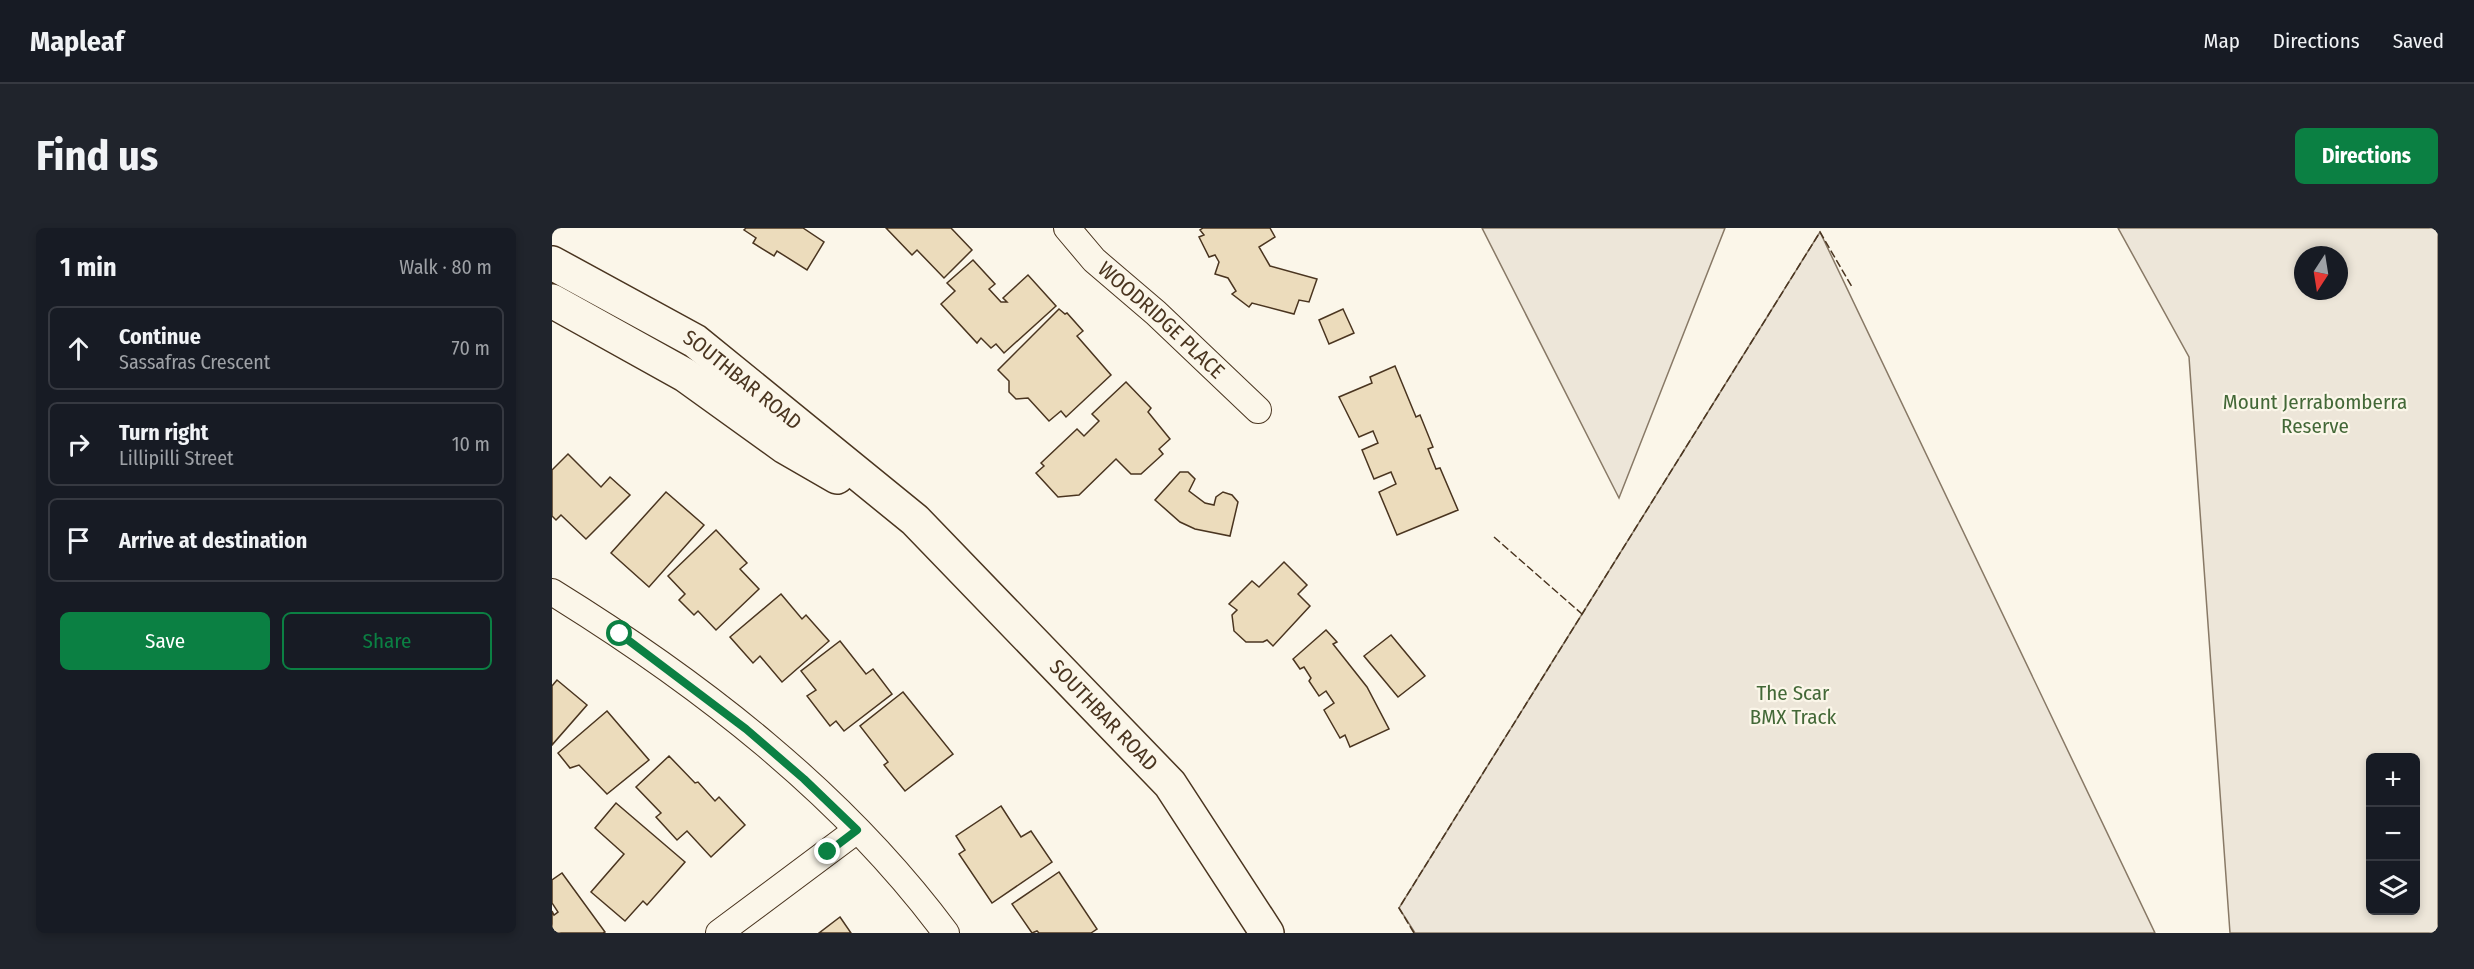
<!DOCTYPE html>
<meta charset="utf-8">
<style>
body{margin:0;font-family:"Fira Sans Condensed",sans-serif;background:#20242c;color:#f1f3f6}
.controls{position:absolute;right:18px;bottom:18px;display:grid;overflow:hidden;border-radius:9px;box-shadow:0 3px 9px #0003}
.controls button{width:54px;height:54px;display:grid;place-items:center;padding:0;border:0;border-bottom:2px solid #363941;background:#171b24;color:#f1f3f6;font:30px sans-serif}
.compass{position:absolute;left:1742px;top:18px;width:54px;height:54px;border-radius:50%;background:#171b24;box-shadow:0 3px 9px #0003;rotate:192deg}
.stop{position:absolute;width:18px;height:18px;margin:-14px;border:4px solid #0b8043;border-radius:50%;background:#fff}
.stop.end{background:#0b8043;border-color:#fff;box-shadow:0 2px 6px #0008}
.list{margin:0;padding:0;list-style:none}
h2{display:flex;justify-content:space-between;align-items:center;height:78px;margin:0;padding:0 24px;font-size:26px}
h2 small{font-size:20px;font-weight:400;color:#9ea1a6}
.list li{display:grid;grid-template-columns:39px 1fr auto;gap:18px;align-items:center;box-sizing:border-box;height:84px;margin:0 12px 12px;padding:0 12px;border:2px solid #363941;border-radius:9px}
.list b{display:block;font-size:22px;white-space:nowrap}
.list p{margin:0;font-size:20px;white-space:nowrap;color:#9ea1a6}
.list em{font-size:20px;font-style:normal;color:#9ea1a6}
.actions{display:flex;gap:12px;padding:18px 24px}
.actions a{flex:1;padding:14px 0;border:2px solid #0b8043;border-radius:9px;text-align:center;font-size:21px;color:#0b8043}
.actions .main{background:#0b8043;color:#fff}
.icon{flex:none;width:33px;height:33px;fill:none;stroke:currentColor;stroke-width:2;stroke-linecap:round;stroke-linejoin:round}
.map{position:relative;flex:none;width:1886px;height:705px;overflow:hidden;border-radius:9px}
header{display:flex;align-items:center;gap:36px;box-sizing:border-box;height:84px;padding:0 30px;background:#171b24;border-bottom:2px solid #363941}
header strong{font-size:28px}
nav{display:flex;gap:33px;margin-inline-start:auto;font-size:21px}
.intro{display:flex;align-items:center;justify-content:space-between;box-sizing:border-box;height:144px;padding:0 36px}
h1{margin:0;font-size:42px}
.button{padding:15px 27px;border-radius:9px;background:#0b8043;color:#fff;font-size:21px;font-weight:700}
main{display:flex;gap:36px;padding:0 36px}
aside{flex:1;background:#171b24;border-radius:9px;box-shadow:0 3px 9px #0003}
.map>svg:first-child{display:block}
.green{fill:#ede6d9;stroke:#887966;stroke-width:1.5;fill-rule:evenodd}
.building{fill:#ecdcbc;stroke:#4a3520;stroke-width:1.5}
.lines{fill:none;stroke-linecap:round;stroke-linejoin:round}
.minor-casing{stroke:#4a3520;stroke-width:28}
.secondary-casing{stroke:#4a3520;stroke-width:36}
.minor{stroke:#fbf6e9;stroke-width:26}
.secondary{stroke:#fbf6e9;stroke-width:33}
.fence{stroke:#4a3520;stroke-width:1.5;stroke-dasharray:8 3;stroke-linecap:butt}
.route{stroke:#0b8043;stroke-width:8}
.labels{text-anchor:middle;stroke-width:4.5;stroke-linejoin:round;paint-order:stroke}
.street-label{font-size:21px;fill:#4a3520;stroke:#fbf6e9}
.park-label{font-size:21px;fill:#436837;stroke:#fbf6e9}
</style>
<header>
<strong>Mapleaf</strong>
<nav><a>Map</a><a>Directions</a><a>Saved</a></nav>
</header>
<div class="intro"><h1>Find us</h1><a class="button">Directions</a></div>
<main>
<aside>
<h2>1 min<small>Walk · 80 m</small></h2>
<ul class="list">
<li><svg class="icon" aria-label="ahead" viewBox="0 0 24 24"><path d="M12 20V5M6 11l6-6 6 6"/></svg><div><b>Continue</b><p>Sassafras Crescent</p></div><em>70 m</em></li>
<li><svg class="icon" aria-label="right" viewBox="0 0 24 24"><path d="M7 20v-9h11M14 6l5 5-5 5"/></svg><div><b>Turn right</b><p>Lillipilli Street</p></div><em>10 m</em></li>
<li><svg class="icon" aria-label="arrive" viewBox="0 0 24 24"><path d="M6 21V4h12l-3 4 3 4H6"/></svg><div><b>Arrive at destination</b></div></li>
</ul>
<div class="actions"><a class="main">Save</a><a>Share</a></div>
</aside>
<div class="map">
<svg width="1886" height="705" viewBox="0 0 1886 705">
<rect width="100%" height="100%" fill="#fbf6e9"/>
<g class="green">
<polygon points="930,0 1173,0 1067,270"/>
<path d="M 1566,0 L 1886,0 L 1886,705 L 1678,705 L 1637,129 ZM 1751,27 L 1787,27 L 1787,63 L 1751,63 ZM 1818,530 L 1864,530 L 1864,682 L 1818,682 Z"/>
<polygon points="1268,4 1603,705 863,705 847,680"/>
</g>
<g class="building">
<polygon points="194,0 251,0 272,14 255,42 225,23 222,28 201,15 204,10 192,2"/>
<polygon points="334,0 399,0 420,22 392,50 365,22 360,27"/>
<polygon points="651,0 718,0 723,9 707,19 718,38 765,51 757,74 747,72 742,86 700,75 697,79 680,66 684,63 676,50 663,46 667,34 663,27 657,29 647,9 652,7 648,2"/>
<polygon points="421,32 443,56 437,61 449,74 455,74 451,70 476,47 504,78 452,125 444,116 439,120 429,110 425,115 389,76 403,63 395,55"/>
<polygon points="507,81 513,86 515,85 531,103 525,108 559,147 514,189 509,183 497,193 476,170 464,171 457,164 457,153 446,142"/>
<polygon points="791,81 802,105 777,116 767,92"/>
<polygon points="843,138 864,189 868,187 881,219 876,221 884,241 888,240 906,282 845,307 827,264 844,256 839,244 822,251 810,222 826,215 821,203 807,209 787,169 820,155 818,149"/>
<polygon points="574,154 599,180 596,184 618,211 607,221 611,226 589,246 579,246 564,231 527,267 506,269 484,245 492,238 489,235 525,201 532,208 547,193 540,186"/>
<polygon points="16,226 49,259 58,249 78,267 34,311 9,287 4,292 0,288 0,242"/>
<polygon points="628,244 636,244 643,251 637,263 653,275 662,277 664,269 671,264 680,267 686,274 678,308 643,301 628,294 603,272"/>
<polygon points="114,264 152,297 97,359 59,325"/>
<polygon points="164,302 195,335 188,341 207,361 164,402 146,383 142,387 127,372 133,366 116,348"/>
<polygon points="732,334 755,357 746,366 758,378 721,418 715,412 711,414 694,414 682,403 680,387 685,382 677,376 700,353 707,359"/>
<polygon points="229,366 250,391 254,387 277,413 230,454 208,428 201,435 178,409"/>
<polygon points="774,402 785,414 781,416 815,459 837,501 798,519 793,507 788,510 772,482 782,475 774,463 767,468 757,453 759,450 752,439 748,441 741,431"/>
<polygon points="839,407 873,448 846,469 812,428"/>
<polygon points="288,413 314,446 321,441 340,466 292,503 284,493 278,498 255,468 264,462 249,443"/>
<polygon points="5,452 35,477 0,517 0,458"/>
<polygon points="351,464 401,526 353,563 332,537 336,534 308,498"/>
<polygon points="55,483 97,532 55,566 27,537 18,540 6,525"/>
<polygon points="117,528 143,555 146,554 163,573 167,569 193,597 159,629 135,603 125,612 104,589 109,585 84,559"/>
<polygon points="64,575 133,634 95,677 91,673 73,693 39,664 72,626 43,600"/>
<polygon points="449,578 469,609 479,603 500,634 440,675 407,626 413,622 404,608"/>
<polygon points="507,644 545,701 539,705 487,705 485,703 480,705 460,676"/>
<polygon points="10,645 53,704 51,705 0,705 0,683 2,687 6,684 0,675 0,652"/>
<polygon points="288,689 299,705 267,705"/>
</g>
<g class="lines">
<g class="minor-casing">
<g id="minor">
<path id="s1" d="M 515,0 L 542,32 L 604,85 L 706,182"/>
<path d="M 0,364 C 147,455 290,565 394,705"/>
<polyline points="167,705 305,602"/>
</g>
</g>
<g class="secondary-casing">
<g id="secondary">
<path id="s2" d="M 0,35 L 143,113 L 363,292 L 618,556 L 715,705"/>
<polyline points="0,73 133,147 233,219 285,249"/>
</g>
</g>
<use href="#minor" class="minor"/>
<use href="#secondary" class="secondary"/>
<g class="fence">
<polyline points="942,309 1030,386"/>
<polyline points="862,705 847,680 1268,4 1300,59"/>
</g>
</g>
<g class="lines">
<polyline class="route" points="68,406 194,501 252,551 305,602 276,624"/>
</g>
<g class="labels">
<g class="street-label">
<text dy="7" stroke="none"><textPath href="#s1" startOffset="132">WOODRIDGE PLACE</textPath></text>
<text dy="7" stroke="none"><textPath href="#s2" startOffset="224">SOUTHBAR ROAD</textPath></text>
<text dy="7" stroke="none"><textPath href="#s2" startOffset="718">SOUTHBAR ROAD</textPath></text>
</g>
<g class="park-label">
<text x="1763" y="181">Mount Jerrabomberra<tspan x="1763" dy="24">Reserve</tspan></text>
<text x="1241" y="472">The Scar<tspan x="1241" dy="24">BMX Track</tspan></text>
</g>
</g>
</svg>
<div class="controls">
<button>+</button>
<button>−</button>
<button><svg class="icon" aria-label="layers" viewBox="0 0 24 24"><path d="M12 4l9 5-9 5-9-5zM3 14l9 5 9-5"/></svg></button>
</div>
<svg class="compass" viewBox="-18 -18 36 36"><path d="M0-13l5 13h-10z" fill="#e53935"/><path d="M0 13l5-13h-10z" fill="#9ea1a6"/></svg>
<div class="stop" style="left:68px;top:406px"></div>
<div class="stop end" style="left:276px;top:624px"></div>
</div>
</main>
